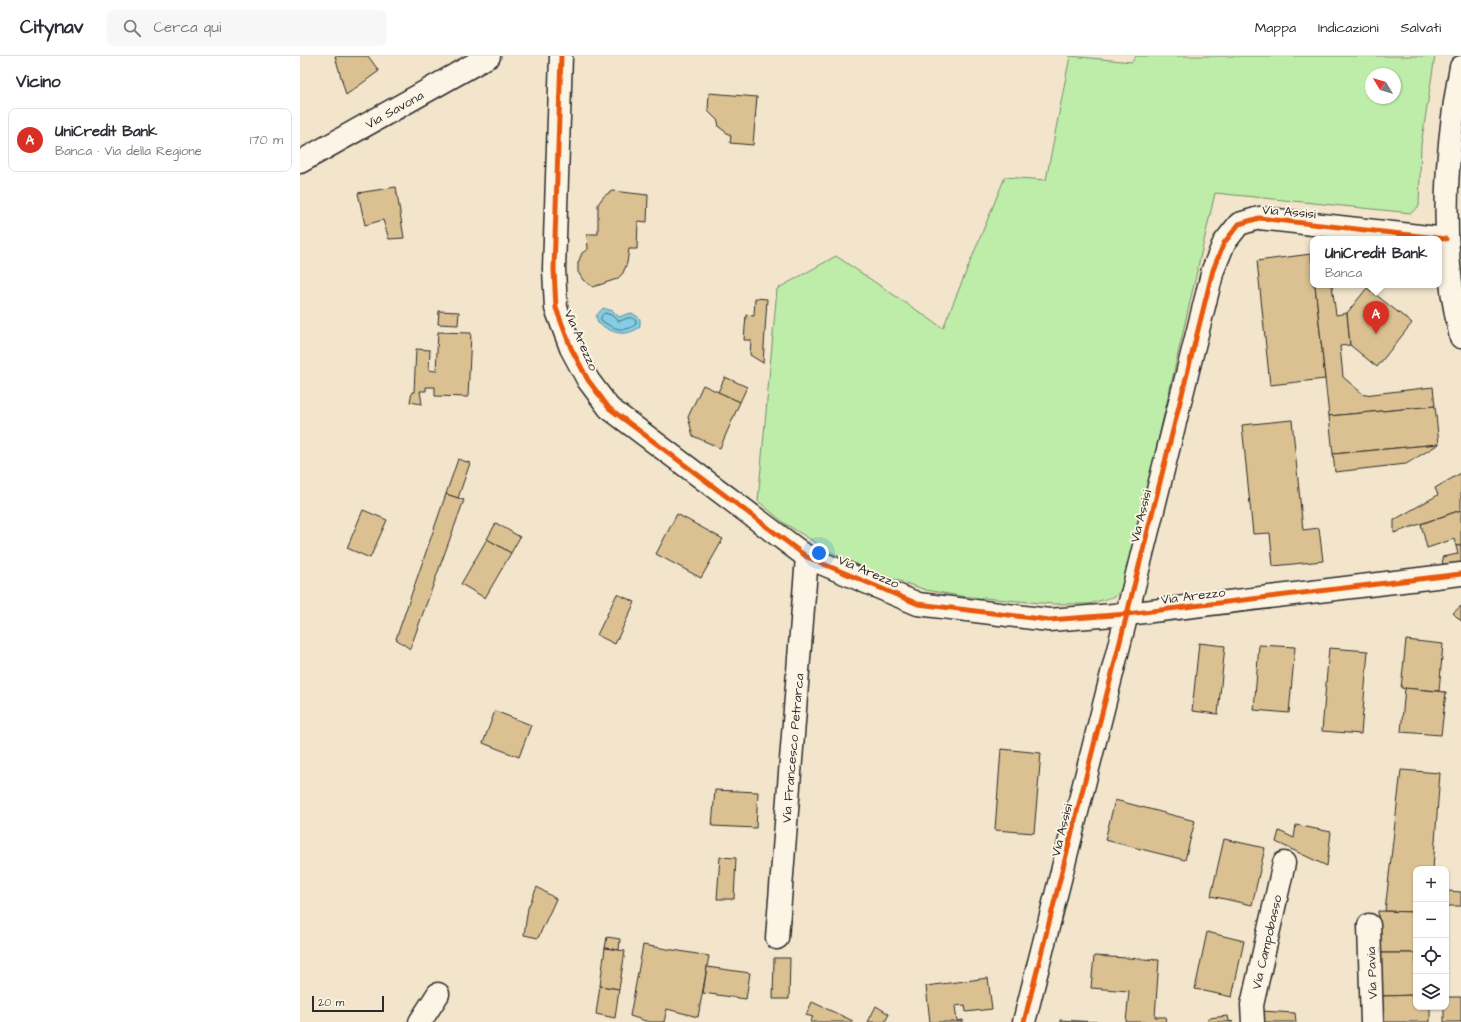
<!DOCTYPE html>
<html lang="it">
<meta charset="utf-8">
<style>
body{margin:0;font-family:"Architects Daughter",sans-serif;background:#f7f7f7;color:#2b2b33}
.controls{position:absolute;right:12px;bottom:12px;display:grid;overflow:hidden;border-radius:8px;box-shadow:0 1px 3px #0004}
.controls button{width:36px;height:36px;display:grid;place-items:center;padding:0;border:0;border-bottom:1px solid #e1e1e2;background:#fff;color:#2b2b33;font:20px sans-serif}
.compass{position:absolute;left:1065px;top:12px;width:36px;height:36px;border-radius:50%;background:#fff;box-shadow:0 1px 3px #0004;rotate:308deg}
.scale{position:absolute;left:12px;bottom:10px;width:72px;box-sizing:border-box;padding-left:4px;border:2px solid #2b2b2b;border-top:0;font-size:11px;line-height:14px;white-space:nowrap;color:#2b2b2b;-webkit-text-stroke:3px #fcf5e5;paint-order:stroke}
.you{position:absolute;left:519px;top:497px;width:14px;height:14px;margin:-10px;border:3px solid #fff;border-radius:50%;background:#1a73e8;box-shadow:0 0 0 6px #1a73e833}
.badge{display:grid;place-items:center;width:26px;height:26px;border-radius:50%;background:#d93025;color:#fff;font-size:13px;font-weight:700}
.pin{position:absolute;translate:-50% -33px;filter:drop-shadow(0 1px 2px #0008)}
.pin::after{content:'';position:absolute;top:21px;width:14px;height:12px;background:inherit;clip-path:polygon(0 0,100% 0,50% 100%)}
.popup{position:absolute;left:1010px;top:180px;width:132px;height:52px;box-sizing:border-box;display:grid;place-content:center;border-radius:8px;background:#fff;filter:drop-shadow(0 1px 3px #0005);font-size:13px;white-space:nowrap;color:#7c7c81}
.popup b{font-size:15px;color:#2b2b33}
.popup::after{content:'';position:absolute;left:50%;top:100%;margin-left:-8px;border:8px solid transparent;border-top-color:#fff}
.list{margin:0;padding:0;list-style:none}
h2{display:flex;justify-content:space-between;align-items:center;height:52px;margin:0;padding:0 16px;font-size:17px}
h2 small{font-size:13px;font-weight:400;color:#7c7c81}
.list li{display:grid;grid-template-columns:26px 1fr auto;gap:12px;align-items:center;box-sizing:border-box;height:64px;margin:0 8px 8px;padding:0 8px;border:1px solid #e1e1e2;border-radius:8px}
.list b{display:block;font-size:15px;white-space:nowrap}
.list p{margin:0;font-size:13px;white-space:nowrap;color:#7c7c81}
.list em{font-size:13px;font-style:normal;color:#7c7c81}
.icon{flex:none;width:22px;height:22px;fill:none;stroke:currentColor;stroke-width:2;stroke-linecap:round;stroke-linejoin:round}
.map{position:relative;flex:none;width:1161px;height:966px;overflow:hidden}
header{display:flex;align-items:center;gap:24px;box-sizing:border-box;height:56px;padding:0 20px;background:#fff;border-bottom:1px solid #e1e1e2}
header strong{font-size:19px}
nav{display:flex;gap:22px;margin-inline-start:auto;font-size:14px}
.search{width:280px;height:36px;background:#f7f7f7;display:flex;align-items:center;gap:10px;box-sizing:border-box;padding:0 14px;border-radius:8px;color:#7c7c81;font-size:15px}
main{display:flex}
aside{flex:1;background:#fff}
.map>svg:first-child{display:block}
.green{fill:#beeca9;stroke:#748c6a;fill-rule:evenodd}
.water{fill:#84cde4;stroke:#608c9a}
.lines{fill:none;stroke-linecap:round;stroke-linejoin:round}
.shore{stroke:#4f6c75;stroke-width:1}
.building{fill:#dbc191;stroke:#2b2b2b}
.minor-casing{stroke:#2b2b2b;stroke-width:25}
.secondary-casing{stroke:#2b2b2b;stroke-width:25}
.minor{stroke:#fcf5e5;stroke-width:22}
.secondary{stroke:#fcf5e5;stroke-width:22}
.cycleway-casing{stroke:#fcf5e5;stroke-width:8}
.cycleway{stroke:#e8590c;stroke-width:5}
.labels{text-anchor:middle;stroke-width:4;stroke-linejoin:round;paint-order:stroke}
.street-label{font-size:13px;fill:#2b2b2b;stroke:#fcf5e5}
</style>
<header>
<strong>Citynav</strong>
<div class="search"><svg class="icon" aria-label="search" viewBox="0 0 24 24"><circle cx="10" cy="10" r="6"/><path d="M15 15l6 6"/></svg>Cerca qui</div>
<nav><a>Mappa</a><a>Indicazioni</a><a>Salvati</a></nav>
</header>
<main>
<aside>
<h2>Vicino<small></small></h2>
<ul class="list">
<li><span class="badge">A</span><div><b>UniCredit Bank</b><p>Banca · Via della Regione</p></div><em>170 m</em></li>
</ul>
</aside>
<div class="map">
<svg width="1161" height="966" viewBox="0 0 1161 966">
<rect width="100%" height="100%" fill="#f2e5cc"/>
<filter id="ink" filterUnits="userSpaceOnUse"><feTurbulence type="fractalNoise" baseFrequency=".025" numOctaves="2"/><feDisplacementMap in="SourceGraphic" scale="8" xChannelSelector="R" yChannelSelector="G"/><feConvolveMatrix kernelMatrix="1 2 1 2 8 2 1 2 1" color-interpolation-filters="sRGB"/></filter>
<g filter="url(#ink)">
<path class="green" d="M 770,0 L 832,6 L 836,0 L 1135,0 L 1121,89 L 1119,150 L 1111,157 L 915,137 L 825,528 L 816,540 L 789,548 L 753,548 L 660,540 L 626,534 L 576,517 L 534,498 L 484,467 L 458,445 L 477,233 L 536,200 L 643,272 L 705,121 L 746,124 ZM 1071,18 L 1095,18 L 1095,42 L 1071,42 Z"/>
<path class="water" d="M 303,252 L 313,255 L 319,261 C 329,257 332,255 340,263 L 340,271 C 324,282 313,277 298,267 L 296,260 Z"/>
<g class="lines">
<path class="shore" d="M 305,257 L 311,259 L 319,265 C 326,264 330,258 336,265 L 336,268 C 325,278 311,272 301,264 L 301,261 Z"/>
</g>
<g class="building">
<polygon points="35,0 68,0 79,15 46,39"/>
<polygon points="409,37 457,41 453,89 430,87 431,80 419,71 418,65 408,55"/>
<polygon points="96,131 104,182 89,183 83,164 65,169 58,137"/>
<polygon points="312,135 348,139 347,166 338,165 337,193 329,193 327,207 323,217 317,223 293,231 283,224 278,216 278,207 282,197 288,193 287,178 298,178 298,148 304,140"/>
<polygon points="1011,198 1013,229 1015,229 1025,323 970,329 957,205"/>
<polygon points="1015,229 1032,229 1036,259 1047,257 1050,289 1040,290 1043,321 1064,339 1133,331 1135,350 1029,360"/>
<polygon points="1067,232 1112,267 1077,311 1050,289 1047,257"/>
<polygon points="455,242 467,243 463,307 450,299 451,284 444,284 446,259 454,260"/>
<polygon points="139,255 159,256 158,269 138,268"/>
<polygon points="138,276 171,277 168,341 135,340 135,331 126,331 126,335 120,335 122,348 110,346 112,336 114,336 116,293 130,294 129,314 136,315"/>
<polygon points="425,321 447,331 440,346 418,336"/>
<polygon points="403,329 440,346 420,392 393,380 388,361"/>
<polygon points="1135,350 1139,388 1033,398 1029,360"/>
<polygon points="992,364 1003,474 1019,472 1023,505 973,510 970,477 953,478 942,369"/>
<polygon points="1139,388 1106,408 1035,416 1033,398"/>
<polygon points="158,403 170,407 158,442 146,438"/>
<polygon points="1161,417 1161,454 1094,477 1094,464 1138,439 1135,432"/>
<polygon points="146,438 164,444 110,593 96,583"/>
<polygon points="63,454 87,464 70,502 47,492"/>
<polygon points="1161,454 1161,489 1156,490 1154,483 1127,492 1121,468"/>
<polygon points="377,458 423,483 401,522 356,498"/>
<polygon points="196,467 220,481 211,497 187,483"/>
<polygon points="187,483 211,497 185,542 161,528"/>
<polygon points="1161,489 1161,508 1143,510 1142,501 1158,498 1156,490"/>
<polygon points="317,538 335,546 315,588 297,579"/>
<polygon points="1161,550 1161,565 1153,557"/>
<polygon points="1106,584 1143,588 1139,635 1101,632"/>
<polygon points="899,587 925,590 918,658 892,655"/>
<polygon points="959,589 995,591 989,657 954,654"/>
<polygon points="1029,592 1068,595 1061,678 1022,675"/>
<polygon points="1105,632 1146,636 1141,679 1101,676"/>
<polygon points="195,655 231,669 219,701 183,687"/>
<polygon points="701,693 741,697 734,777 695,774"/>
<polygon points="1101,714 1140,717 1133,813 1116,813 1116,856 1085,855"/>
<polygon points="415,734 458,736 456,772 412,770"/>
<polygon points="815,744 895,765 885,804 805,784"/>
<polygon points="996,769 1031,776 1027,810 976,786 979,775 994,782"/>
<polygon points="924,783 965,792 952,849 911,840"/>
<polygon points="420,801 436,802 434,843 417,843"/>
<polygon points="237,831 256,843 238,882 224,879 228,852"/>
<polygon points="1147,835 1161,836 1161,850 1146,850"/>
<polygon points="1078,855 1116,856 1116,897 1080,897"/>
<polygon points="907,876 944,885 932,941 895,933"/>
<polygon points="307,881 320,883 319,894 305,892"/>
<polygon points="343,889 409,900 398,961 367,953 364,966 349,966 330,960"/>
<polygon points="305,892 325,895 319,933 300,930"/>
<polygon points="1080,897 1116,897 1116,939 1082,940"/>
<polygon points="794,900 859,904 855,961 866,961 865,966 826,966 829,935 791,932"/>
<polygon points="474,902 490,902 489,943 473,943"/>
<polygon points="407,911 450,917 446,943 403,937"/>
<polygon points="688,922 692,953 666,956 665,949 655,950 657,965 663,964 663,966 630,966 626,930"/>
<polygon points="300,930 319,933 315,962 296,958"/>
<polygon points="1116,939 1116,951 1130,951 1130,966 1082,966 1082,940"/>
<polygon points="1146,941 1161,941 1161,966 1144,966 1144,951 1146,951"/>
<polygon points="512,946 553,965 552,966 510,966 513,961 506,959"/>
<polygon points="576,950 589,958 585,966 568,966"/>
<polygon points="961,955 995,957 996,966 962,966"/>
<polygon points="928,960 929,965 933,966 908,966 908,962"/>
<polygon points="760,964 797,966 760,966"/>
</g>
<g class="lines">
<g class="minor-casing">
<g id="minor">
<polyline points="261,0 254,213 256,252 271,292 288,324 309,352 507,501 618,548 749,564 827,558 1161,518"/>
<polyline points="0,106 189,0"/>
<polyline points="1069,869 1072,966"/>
<polyline points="477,882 507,501"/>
<polyline points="120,966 138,938"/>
<polyline points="724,966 827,558 913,214 924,187 939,168 959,162 1146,183"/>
<polyline points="953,966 952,949 984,807"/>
</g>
</g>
<g class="secondary-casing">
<path id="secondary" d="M 1161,11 C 1144,101 1139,192 1161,281"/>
</g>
<use href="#minor" class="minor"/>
<use href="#secondary" class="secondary"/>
<g class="cycleway-casing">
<g id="cycleway">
<polyline points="261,0 254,213 256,252 271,292 288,324 309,352 507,501 618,548 749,564 827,558 1161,518"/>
<polyline points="724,966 827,558 913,214 924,187 939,168 959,162 1146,183"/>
</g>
</g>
<use href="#cycleway" class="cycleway"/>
</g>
</g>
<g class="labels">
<g class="street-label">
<text transform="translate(94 53) rotate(-29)" y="5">Via Savona</text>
<text transform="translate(989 155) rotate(5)" y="5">Via Assisi</text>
<text transform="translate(282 284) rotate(66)" y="5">Via Arezzo</text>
<text transform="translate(840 460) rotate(-76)" y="5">Via Assisi</text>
<text transform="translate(569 515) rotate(23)" y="5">Via Arezzo</text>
<text transform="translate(893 539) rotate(-7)" y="5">Via Arezzo</text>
<text transform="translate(492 692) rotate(-85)" y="5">Via Francesco Petrarca</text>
<text transform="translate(761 774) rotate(-76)" y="5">Via Assisi</text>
<text transform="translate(966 886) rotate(-77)" y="5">Via Campobasso</text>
<text transform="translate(1071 917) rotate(-92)" y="5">Via Pavia</text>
</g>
</g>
</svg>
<div class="controls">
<button>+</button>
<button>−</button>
<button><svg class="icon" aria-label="locate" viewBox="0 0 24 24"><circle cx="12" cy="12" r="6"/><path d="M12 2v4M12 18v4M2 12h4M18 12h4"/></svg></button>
<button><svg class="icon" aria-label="layers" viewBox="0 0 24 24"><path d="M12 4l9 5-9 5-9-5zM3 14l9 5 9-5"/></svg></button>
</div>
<svg class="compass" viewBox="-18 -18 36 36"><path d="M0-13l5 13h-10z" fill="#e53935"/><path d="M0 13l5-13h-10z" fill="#7c7c81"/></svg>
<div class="scale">20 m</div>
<div class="you"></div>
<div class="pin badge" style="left:1076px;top:278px">A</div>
<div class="popup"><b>UniCredit Bank</b>Banca</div>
</div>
</main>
